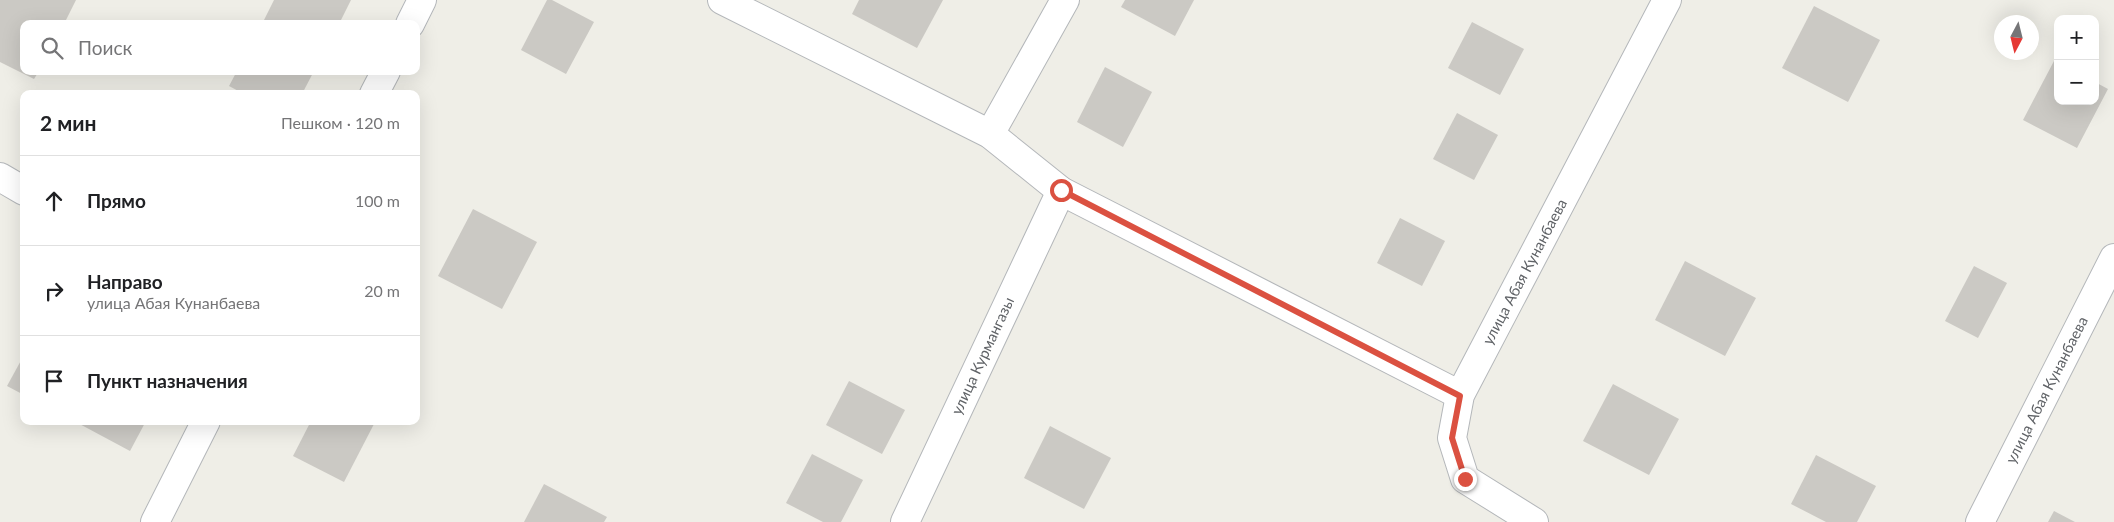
<!DOCTYPE html>
<html lang="ru">
<meta charset="utf-8">
<style>
body{margin:0;font-family:Lato,sans-serif;background:#f2f2f2;color:#202124}
.controls{position:absolute;right:15px;top:15px;display:grid;overflow:hidden;border-radius:10px;box-shadow:0 5px 20px #0002}
.controls button{width:45px;height:45px;display:grid;place-items:center;padding:0;border:0;border-bottom:1px solid #e0e0e0;background:#fff;color:#202124;font:25px sans-serif}
.compass{position:absolute;left:1994px;top:15px;width:45px;height:45px;border-radius:50%;background:#fff;box-shadow:0 5px 20px #0002;rotate:187deg}
.stop{position:absolute;width:15px;height:15px;margin:-11px;border:4px solid #db5141;border-radius:50%;background:#fff}
.stop.end{background:#db5141;border-color:#fff;box-shadow:0 1px 5px #0008}
.list{margin:0;padding:0;list-style:none}
h2{display:flex;justify-content:space-between;align-items:center;height:65px;margin:0;padding:0 20px;font-size:21px}
h2 small{font-size:16px;font-weight:400;color:#757577}
.list li{display:grid;grid-template-columns:32px 1fr auto;gap:15px;align-items:center;box-sizing:border-box;height:90px;padding:0 20px;border-top:1px solid #e0e0e0}
.list b{display:block;font-size:19px;white-space:nowrap}
.list p{margin:0;font-size:16px;white-space:nowrap;color:#757577}
.list em{font-size:16px;font-style:normal;color:#757577}
.icon{flex:none;width:28px;height:28px;fill:none;stroke:currentColor;stroke-width:2;stroke-linecap:round;stroke-linejoin:round}
.map{position:relative;flex:none;width:2114px;height:522px;overflow:hidden}
.search{position:absolute;background:#fff;box-shadow:0 5px 20px #0002;left:20px;top:20px;width:400px;height:55px;display:flex;align-items:center;gap:12px;box-sizing:border-box;padding:0 18px;border-radius:10px;color:#757577;font-size:19px}
.panel{position:absolute;background:#fff;box-shadow:0 5px 20px #0002;left:20px;top:90px;width:400px;height:335px;border-radius:10px}
.map>svg:first-child{display:block}
.building{fill:#cbc9c4}
.lines{fill:none;stroke-linecap:round;stroke-linejoin:round}
.minor-casing{stroke:#b4b7ba;stroke-width:30}
.minor{stroke:#fff;stroke-width:28}
.route{stroke:#db5141;stroke-width:6}
.labels{text-anchor:middle;stroke-width:4.5;stroke-linejoin:round;paint-order:stroke}
.street-label{font-size:15px;fill:#5f6266;stroke:#fff}
</style>
<div class="map">
<svg width="2114" height="522" viewBox="0 0 2114 522">
<rect width="100%" height="100%" fill="#efeee7"/>
<g class="building">
<polygon points="0,0 76,0 64,24 24,24 24,71 39,71 34,79 0,62"/>
<polygon points="274,0 351,0 339,24 262,24"/>
<polygon points="547,0 552,0 594,22 566,74 521,50"/>
<polygon points="859,0 943,0 917,48 852,14"/>
<polygon points="1125,0 1194,0 1175,36 1121,7"/>
<polygon points="1814,6 1880,40 1848,102 1782,68"/>
<polygon points="1472,22 1524,49 1500,95 1448,68"/>
<polygon points="2054,61 2058,63 2058,101 2095,101 2095,82 2108,89 2077,148 2023,120"/>
<polygon points="1105,67 1152,92 1123,147 1077,122"/>
<polygon points="237,71 314,71 302,94 244,94 229,86"/>
<polygon points="1457,113 1498,135 1474,180 1433,159"/>
<polygon points="473,209 537,242 502,309 438,276"/>
<polygon points="1400,218 1445,241 1422,286 1377,263"/>
<polygon points="1685,261 1756,298 1725,356 1655,320"/>
<polygon points="1974,266 2007,283 1978,338 1945,321"/>
<polygon points="24,355 24,395 7,386"/>
<polygon points="849,381 905,410 882,454 826,425"/>
<polygon points="1613,384 1679,419 1649,475 1583,441"/>
<polygon points="74,421 146,421 130,451"/>
<polygon points="311,421 369,421 374,424 344,482 293,456"/>
<polygon points="1050,426 1111,458 1084,509 1024,478"/>
<polygon points="812,454 863,480 841,522 823,522 786,503"/>
<polygon points="1816,455 1876,486 1857,522 1826,522 1791,504"/>
<polygon points="544,484 607,517 604,522 524,522"/>
<polygon points="2054,511 2075,522 2048,522"/>
</g>
<g class="lines">
<g class="minor-casing">
<g id="minor">
<polyline points="722,0 990,134 1061,191 1460,395"/>
<polyline points="410,24 422,0"/>
<polyline points="374,94 386,71"/>
<polyline points="990,134 1065,0"/>
<polyline points="0,177 24,191"/>
<polyline points="155,522 206,421"/>
<polyline points="905,522 1061,191"/>
<polyline points="1534,522 1465,479 1452,438 1460,395 1667,0"/>
<polyline points="1980,522 2114,258"/>
</g>
</g>
<use href="#minor" class="minor"/>
</g>
<g class="lines">
<polyline class="route" points="1061,190 1460,396 1452,438 1465,479"/>
</g>
<g class="labels">
<g class="street-label">
<text transform="translate(1525 272) rotate(-62)" y="5">улица Абая Кунанбаева</text>
<text transform="translate(983 356) rotate(-65)" y="5">улица Курмангазы</text>
<text transform="translate(2047 390) rotate(-63)" y="5">улица Абая Кунанбаева</text>
</g>
</g>
</svg>
<div class="controls">
<button>+</button>
<button>−</button>
</div>
<svg class="compass" viewBox="-18 -18 36 36"><path d="M0-13l5 13h-10z" fill="#e53935"/><path d="M0 13l5-13h-10z" fill="#757577"/></svg>
<div class="stop" style="left:1061px;top:190px"></div>
<div class="stop end" style="left:1465px;top:479px"></div>
<div class="search"><svg class="icon" aria-label="search" viewBox="0 0 24 24"><circle cx="10" cy="10" r="6"/><path d="M15 15l6 6"/></svg>Поиск</div>
<section class="panel">
<h2>2 мин<small>Пешком · 120 m</small></h2>
<ul class="list">
<li><svg class="icon" aria-label="ahead" viewBox="0 0 24 24"><path d="M12 20V5M6 11l6-6 6 6"/></svg><div><b>Прямо</b></div><em>100 m</em></li>
<li><svg class="icon" aria-label="right" viewBox="0 0 24 24"><path d="M7 20v-9h11M14 6l5 5-5 5"/></svg><div><b>Направо</b><p>улица Абая Кунанбаева</p></div><em>20 m</em></li>
<li><svg class="icon" aria-label="arrive" viewBox="0 0 24 24"><path d="M6 21V4h12l-3 4 3 4H6"/></svg><div><b>Пункт назначения</b></div></li>
</ul>
</section>
</div>
